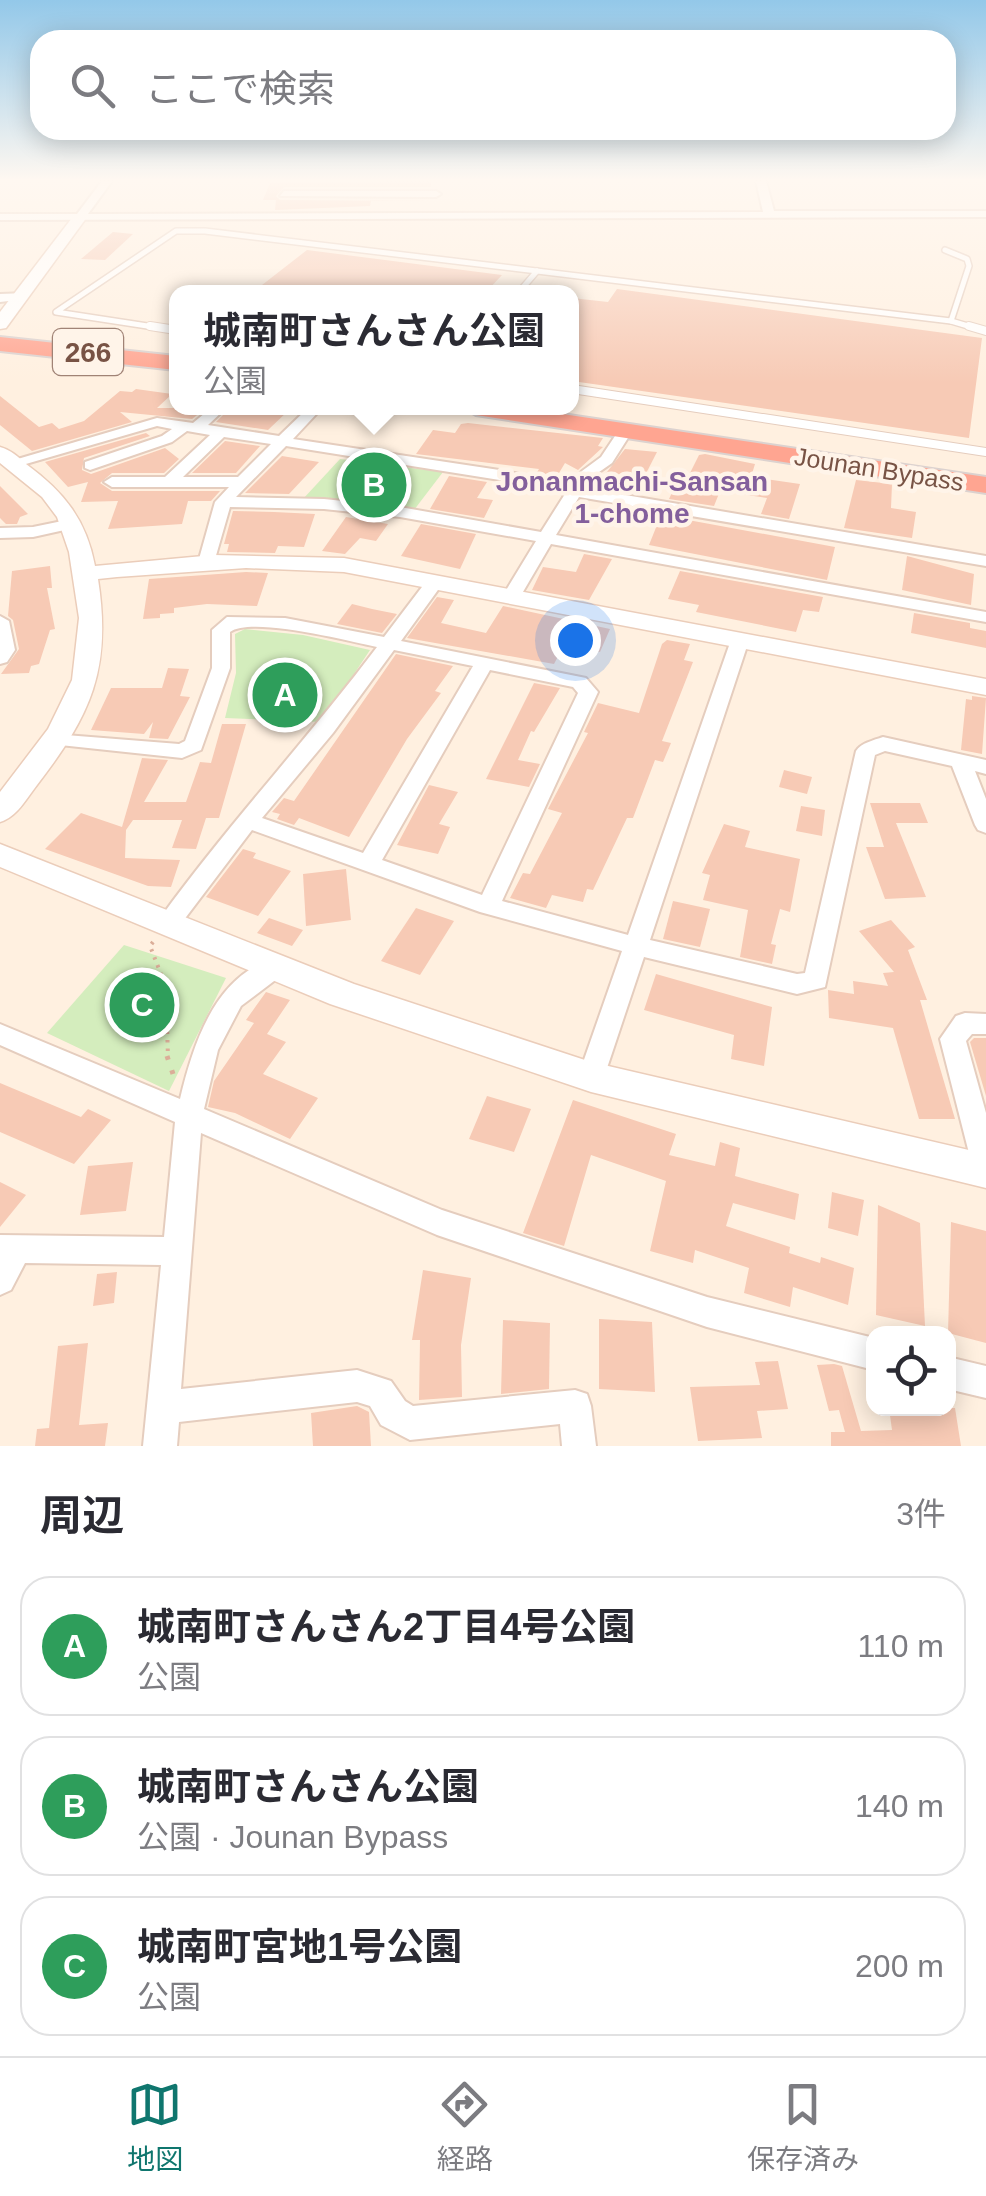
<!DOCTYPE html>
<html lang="ja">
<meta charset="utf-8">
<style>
body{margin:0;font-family:Helvetica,"Noto Sans JP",sans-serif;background:#f7f7f7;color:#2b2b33}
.controls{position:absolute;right:30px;bottom:30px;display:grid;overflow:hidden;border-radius:20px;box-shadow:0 5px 25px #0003}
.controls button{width:90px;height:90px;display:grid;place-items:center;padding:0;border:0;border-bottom:2px solid #e1e1e2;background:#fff;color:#2b2b33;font:50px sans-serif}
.you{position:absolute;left:575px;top:640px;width:35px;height:35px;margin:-25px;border:8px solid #fff;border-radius:50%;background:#1a73e8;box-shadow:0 0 0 15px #1a73e833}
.badge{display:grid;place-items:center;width:65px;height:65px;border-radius:50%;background:#0f766e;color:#fff;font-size:32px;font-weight:700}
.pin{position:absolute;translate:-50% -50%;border:5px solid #fff;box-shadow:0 2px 10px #0006}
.popup{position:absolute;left:169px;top:285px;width:410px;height:130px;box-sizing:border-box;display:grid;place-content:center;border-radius:20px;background:#fff;filter:drop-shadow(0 2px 8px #0005);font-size:32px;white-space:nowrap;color:#7c7c81}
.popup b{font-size:38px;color:#2b2b33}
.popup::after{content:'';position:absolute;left:50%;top:100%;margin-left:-20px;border:20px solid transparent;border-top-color:#fff}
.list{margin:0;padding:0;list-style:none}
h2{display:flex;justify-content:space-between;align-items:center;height:130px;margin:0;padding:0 40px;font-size:42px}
h2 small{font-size:32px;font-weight:400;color:#7c7c81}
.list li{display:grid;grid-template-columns:65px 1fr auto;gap:30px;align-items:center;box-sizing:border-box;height:140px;margin:0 20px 20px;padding:0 20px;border:2px solid #e1e1e2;border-radius:30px}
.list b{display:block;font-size:38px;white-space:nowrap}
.list p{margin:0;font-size:32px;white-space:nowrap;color:#7c7c81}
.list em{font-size:32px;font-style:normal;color:#7c7c81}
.icon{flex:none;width:55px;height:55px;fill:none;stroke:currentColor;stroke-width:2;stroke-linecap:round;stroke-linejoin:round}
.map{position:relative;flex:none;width:986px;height:1446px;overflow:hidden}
.search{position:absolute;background:#fff;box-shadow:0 5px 25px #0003;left:30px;right:30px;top:30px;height:110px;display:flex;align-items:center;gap:25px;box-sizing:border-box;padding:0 35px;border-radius:30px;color:#7c7c81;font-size:38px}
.sheet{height:610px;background:#fff}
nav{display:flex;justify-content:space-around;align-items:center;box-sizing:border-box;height:140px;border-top:2px solid #e1e1e2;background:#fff;font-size:28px;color:#7c7c81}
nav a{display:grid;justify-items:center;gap:5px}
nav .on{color:#0f766e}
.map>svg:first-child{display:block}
.green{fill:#d4edbd}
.building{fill:#f7cab5}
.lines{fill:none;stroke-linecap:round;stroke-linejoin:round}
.lane-far1-casing{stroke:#e5cdbe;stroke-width:8}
.lane-casing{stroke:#e5cdbe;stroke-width:10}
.street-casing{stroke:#e5cdbe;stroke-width:4}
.secondary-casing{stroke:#ebcdba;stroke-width:3}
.highway-casing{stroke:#dcd2cf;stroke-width:4}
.path-far2{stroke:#dbad98;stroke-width:2.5;stroke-dasharray:1 4;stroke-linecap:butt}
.path-far1{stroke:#dbad98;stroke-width:4;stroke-dasharray:2.5 6;stroke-linecap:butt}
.path{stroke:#dbad98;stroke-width:5;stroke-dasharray:4 11;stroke-linecap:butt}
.lane-far1{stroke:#fff;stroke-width:5}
.lane{stroke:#fff;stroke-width:8}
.street{fill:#fff;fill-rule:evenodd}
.secondary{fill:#fff;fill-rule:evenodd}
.highway{fill:#ffa591;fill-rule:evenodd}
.labels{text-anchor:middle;stroke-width:9;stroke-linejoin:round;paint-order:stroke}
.far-street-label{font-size:25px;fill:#785345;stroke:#fff4e9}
.shield{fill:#fff4e9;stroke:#a08376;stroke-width:2.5}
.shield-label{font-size:28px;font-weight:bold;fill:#785345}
.far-neighbourhood-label{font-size:28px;font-weight:bold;fill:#835f9c;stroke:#fff4e9}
</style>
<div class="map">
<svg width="986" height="1446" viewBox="0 0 986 1446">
<rect width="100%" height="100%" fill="#fff0e0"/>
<g class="green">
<polygon points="340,459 443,472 414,510 303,499"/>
<polygon points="245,629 303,635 370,650 322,722 225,718 236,673 235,634"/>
<polygon points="124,945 226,978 169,1091 47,1033"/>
</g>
<g class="building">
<polygon points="396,181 431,181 431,187 284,187 276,196 280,200 430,201 371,201 370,206 275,210 276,200 263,200 270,183"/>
<polygon points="113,232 133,234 105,260 81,259"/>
<polygon points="307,250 502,275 486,292 253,292"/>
<polygon points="617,289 982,338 969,438 572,381 572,298 608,302"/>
<polygon points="136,389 172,394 157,408 206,408 192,419 120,412 132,422 32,451 0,425 0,396 39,427 52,423 59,429 84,421 120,391 132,392"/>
<polygon points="230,408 274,408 289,410 268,430 216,422"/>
<polygon points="468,423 603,438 598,446 603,447 578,470 565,463 556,478 536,474 539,469 416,454 433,430 455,433 461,424"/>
<polygon points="146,433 150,436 84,458 82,470 91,474 165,448 179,459 164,473 112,473 100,483 112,491 220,491 211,501 188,501 182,524 108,529 118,501 81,502 88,482 68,487 45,462"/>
<polygon points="225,441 260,446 236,473 192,473"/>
<polygon points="625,449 657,452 636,493 596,486"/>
<polygon points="705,454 755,464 751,477 800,484 789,519 761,514 767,498 720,491 714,506 669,499 675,486 683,487 699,455"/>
<polygon points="282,456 319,462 289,494 245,493"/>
<polygon points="449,476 487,482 477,498 493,500 484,518 430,509"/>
<polygon points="856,480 892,484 891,508 916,512 912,538 844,528"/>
<polygon points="0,486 28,514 20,517 17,524 6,524 0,518"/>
<polygon points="233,511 274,512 315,514 304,547 278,546 275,553 227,552 229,544 224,544"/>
<polygon points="661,515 835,547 827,580 649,545"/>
<polygon points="346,517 388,524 376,541 360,538 345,554 322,551"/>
<polygon points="421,524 476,534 460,569 401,556"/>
<polygon points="584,554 612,559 589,600 532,590 543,567 576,572"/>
<polygon points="907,556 974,574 971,605 902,590"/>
<polygon points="50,566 52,588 47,588 55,629 50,630 39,664 31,666 29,673 1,674 19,649 13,620 8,616 12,571"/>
<polygon points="680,571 823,597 819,612 803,610 796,632 696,612 699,605 668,599"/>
<polygon points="246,572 268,573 257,606 207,604 174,608 174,613 160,614 160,618 143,619 149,579"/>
<polygon points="437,597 454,600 441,623 486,633 503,606 610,629 600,652 564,645 554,664 407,638"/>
<polygon points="352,604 372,609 397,614 382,633 337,624"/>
<polygon points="914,613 970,623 970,628 986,631 986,648 911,633"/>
<polygon points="667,640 690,644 684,660 693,662 662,741 671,743 663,762 655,760 633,818 627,818 593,890 587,889 583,902 552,895 546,908 510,898 523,873 530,874 562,813 548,809 588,733 584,732 598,703 639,713 662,644"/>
<polygon points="396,654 453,666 435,691 441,693 407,739 349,837 299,818 294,825 277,819 280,814 272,812 284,798 294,801"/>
<polygon points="168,668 189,669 180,696 190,697 168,739 149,738 153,722 144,734 91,730 111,688 162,688"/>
<polygon points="534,683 560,688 534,732 531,731 518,760 540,764 529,787 486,779"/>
<polygon points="972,696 986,698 982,754 961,750 966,699 972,700"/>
<polygon points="222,724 246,724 219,818 206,818 196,849 172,848 182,820 133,820 126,830 125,858 180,860 171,887 148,886 45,849 81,813 122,827 142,758 168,760 144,802 186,802 200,762 211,763"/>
<polygon points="784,770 812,777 807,794 779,787"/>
<polygon points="429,785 458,792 439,824 450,827 438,854 397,845"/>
<polygon points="870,803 920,803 928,823 896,823 926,897 885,899 866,847 884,847"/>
<polygon points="801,806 825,810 822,836 796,831"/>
<polygon points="724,824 750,831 745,847 800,859 790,912 780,909 771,944 776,945 772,964 740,957 748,910 703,900 710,875 702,873"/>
<polygon points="243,849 256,853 253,858 291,871 258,916 206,897"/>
<polygon points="346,869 351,920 306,926 303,874"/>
<polygon points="673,901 710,909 700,947 663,939"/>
<polygon points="416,908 454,921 420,975 381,961"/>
<polygon points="269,918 303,930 292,946 257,933"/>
<polygon points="891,920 915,947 908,950 927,1000 920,1000 955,1119 919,1119 893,1028 829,1018 828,990 854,994 853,981 888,986 883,973 894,972 859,931"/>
<polygon points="656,974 772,1007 764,1066 731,1059 734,1035 644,1010"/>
<polygon points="266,992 290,1000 267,1034 286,1042 263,1074 318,1098 290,1139 235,1113 208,1107 214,1081 254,1023 246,1020"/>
<polygon points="974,1038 986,1038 986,1096 970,1042"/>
<polygon points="0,1083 81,1117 88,1109 111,1120 74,1164 0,1132"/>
<polygon points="487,1096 531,1109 514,1152 469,1139"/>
<polygon points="573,1100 676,1134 669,1155 715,1166 720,1142 740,1148 735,1176 799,1194 795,1220 733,1203 726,1226 790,1247 789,1253 820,1263 821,1257 854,1268 848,1305 793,1287 790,1307 744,1293 749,1268 695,1250 693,1263 650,1251 666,1181 591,1155 564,1246 523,1233"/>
<polygon points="133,1162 126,1211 80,1215 88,1166"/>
<polygon points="0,1182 26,1195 0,1227"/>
<polygon points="832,1192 864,1200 858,1236 828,1228"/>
<polygon points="878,1205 920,1223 925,1326 876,1315"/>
<polygon points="951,1222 986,1231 986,1343 948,1333"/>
<polygon points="423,1270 471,1278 461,1345 462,1397 419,1400 420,1340 412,1340"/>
<polygon points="117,1272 114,1303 93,1306 97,1274"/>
<polygon points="599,1319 652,1322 655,1392 599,1389"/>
<polygon points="503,1320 550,1323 549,1389 501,1394"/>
<polygon points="88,1343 79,1425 108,1423 105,1446 35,1446 37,1429 49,1428 58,1346"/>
<polygon points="778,1361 788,1409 757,1411 762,1438 698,1441 690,1387 760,1385 755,1362"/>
<polygon points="834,1364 842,1366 861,1431 892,1430 889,1408 955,1408 961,1446 831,1446 831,1432 845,1432 839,1410 829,1411 817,1365"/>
<polygon points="357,1406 369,1412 371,1446 313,1446 311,1413"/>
</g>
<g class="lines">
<g class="lane-far1-casing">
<g id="lane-far1">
<polyline points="945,250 967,259 969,266 951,321"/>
<polyline points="519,292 537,271"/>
<polyline points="167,329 56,312 176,231 205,231 951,321 978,329"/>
</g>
</g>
<g class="lane-casing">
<g id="lane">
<polyline points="150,326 176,330"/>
<polyline points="969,326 986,331"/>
<polyline points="572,389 986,452"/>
</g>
</g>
<g class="street-casing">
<g id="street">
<polygon points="102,181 112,181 88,214 763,212 756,181 766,181 774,211 986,211 986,217 0,220 0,214 77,214"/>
<polygon points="284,191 436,191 441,194 436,197 280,196"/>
<polygon points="26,293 26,299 0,302 0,294"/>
<path d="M 211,408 L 226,408 L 208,425 L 279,436 L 308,408 L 322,408 L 293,439 L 506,471 L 570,485 L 582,471 L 601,457 L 621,427 L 631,427 L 633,430 L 612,463 L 592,477 L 584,488 L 986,556 L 986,566 L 579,497 L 556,535 L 986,612 L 986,622 L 551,544 L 520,597 L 511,602 L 502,597 L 536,541 L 400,517 L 324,509 L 230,507 L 215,559 L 207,564 L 199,559 L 215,502 L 229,487 L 112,487 L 104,482 L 112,477 L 165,477 L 210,435 L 187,431 L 172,442 L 90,470 L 85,468 L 85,462 L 162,436 L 172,429 L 157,426 L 12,468 L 4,463 L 157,418 L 193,423 ZM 224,437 L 271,444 L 238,477 L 183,477 ZM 286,446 L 506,481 L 565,494 L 541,532 L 400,507 L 324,499 L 236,497 Z"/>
<polygon points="72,519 80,524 78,527 33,537 0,538 0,528 33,527"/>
<path d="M 434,578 L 443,583 L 401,641 L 586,678 L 598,692 L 502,901 L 628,935 L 731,640 L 740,634 L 749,640 L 650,940 L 797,974 L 805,973 L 856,751 C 861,743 874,740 883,737 L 986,760 L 986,774 L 975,771 L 986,799 L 986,833 L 978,830 L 975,825 L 952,766 L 885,751 L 875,755 L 825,987 L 797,994 L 644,957 L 604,1077 L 600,1085 L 591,1088 L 582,1085 L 578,1077 L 622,951 L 480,912 L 252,830 L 177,929 L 169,932 L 161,929 L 157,923 L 161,917 C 229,823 308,739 377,647 C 348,641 251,616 230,632 L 230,668 L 201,750 L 182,758 L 60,745 L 53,744 L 50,739 L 53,734 L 179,744 L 185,741 L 212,668 L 212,630 L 227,617 L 285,618 L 384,637 L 428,579 ZM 394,650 L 473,666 L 363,853 L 262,818 L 333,733 ZM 490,670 L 573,687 L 578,693 L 482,895 L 382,860 Z"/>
<polygon points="0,616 9,621 15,650 7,662 0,664"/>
<path d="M 273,959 L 282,961 L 285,968 L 282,975 L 241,1006 L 218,1050 L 204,1109 L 442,1210 L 707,1297 L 874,1338 L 874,1370 L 707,1327 L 437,1235 L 201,1133 L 181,1389 L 357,1370 L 391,1381 L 405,1401 L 413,1406 L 575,1390 L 587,1394 L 591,1406 L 596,1446 L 562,1446 L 560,1424 L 410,1440 L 381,1425 L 370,1406 L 357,1402 L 179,1422 L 177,1446 L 143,1446 L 161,1265 L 25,1263 L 11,1290 L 0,1295 L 0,1235 L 164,1237 L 175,1122 L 0,1045 L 0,1024 L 180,1099 C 193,1045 214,977 273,959 Z"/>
<polygon points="965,1013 986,1014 986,1034 972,1034 966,1041 986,1113 986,1178 976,1174 972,1165 940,1039 956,1016"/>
<polygon points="948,1357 986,1366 986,1398 948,1389"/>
</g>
</g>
<g class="secondary-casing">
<g id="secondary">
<polygon points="75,214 87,217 6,328 0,329 0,312"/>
<path d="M 0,447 C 11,450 18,457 26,464 C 64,492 86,519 95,566 L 214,555 L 344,558 L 986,679 L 986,695 L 344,572 L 246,568 L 117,577 L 98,579 C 112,669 91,715 37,785 C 26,799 17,817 0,822 L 0,792 L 48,729 L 72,680 L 79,618 L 69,552 L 57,517 L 42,497 L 0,463 Z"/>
<polygon points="0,844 354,984 591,1062 986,1154 986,1188 591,1092 330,1004 0,867"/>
</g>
</g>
<g class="highway-casing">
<g id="highway">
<polygon points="0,337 176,356 176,370 0,351"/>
<polygon points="464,408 522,408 986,477 986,493 476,415"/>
</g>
</g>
<polygon class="path-far2" points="381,474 395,480 393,489 377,493 358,486 364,477"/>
<polyline class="path-far1" points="153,942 150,946 166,987 168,1059"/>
<polyline class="path" points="167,1056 175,1080"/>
<use href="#lane-far1" class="lane-far1"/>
<use href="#lane" class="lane"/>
<use href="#street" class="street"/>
<use href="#secondary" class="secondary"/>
<use href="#highway" class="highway"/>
</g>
<linearGradient id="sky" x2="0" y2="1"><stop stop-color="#93c8e9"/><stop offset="0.47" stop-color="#fff8f1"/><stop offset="1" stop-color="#fff8f1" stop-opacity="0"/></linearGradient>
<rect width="986" height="383" fill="url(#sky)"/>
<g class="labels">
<g class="far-street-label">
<text transform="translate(879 469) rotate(9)" y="9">Jounan Bypass</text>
</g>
<rect class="shield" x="53" y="329" width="70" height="46" rx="8"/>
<g class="shield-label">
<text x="88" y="362">266</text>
</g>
<g class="far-neighbourhood-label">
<text x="632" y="491">Jonanmachi-Sansan<tspan x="632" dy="32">1-chome</tspan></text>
</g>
</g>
</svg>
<div class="controls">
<button><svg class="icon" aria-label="locate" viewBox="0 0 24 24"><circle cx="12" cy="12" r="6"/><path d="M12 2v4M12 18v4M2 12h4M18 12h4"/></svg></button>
</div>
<div class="you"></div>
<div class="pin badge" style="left:285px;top:695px;background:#2e9e5b">A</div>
<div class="pin badge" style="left:374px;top:485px;background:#2e9e5b">B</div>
<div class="popup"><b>城南町さんさん公園</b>公園</div>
<div class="pin badge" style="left:142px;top:1005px;background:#2e9e5b">C</div>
<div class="search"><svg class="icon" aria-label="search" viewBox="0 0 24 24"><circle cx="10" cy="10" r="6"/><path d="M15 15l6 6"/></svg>ここで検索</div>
</div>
<section class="sheet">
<h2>周辺<small>3件</small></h2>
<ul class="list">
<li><span class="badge" style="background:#2e9e5b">A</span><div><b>城南町さんさん2丁目4号公園</b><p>公園</p></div><em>110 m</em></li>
<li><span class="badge" style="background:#2e9e5b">B</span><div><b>城南町さんさん公園</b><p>公園 · Jounan Bypass</p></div><em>140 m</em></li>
<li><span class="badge" style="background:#2e9e5b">C</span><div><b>城南町宮地1号公園</b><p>公園</p></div><em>200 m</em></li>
</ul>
</section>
<nav>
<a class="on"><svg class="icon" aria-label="map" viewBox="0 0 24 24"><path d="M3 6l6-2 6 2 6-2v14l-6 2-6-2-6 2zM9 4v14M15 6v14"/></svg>地図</a>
<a><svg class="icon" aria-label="directions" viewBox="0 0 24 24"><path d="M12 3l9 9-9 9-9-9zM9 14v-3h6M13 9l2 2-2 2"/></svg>経路</a>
<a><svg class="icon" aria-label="saved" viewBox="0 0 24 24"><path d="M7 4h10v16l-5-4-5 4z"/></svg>保存済み</a>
</nav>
